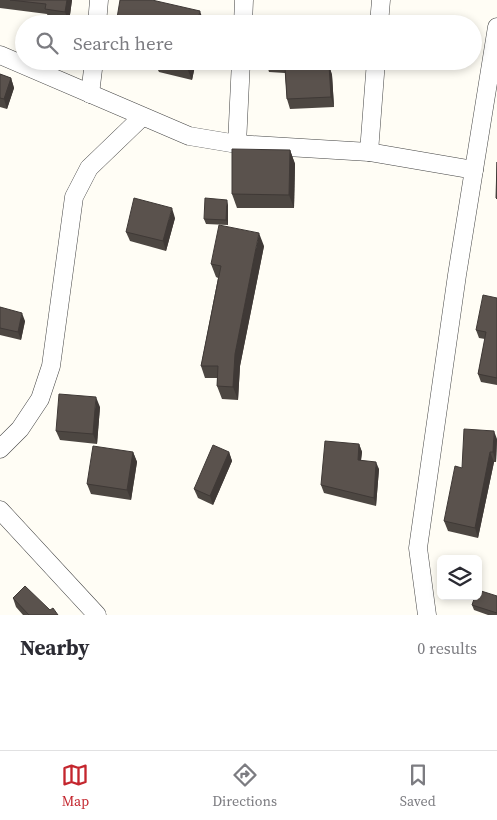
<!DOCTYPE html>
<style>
body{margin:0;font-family:"Source Serif 4",serif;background:#f7f7f7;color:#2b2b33}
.controls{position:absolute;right:15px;bottom:15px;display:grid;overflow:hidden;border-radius:8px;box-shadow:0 2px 8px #0003}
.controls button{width:45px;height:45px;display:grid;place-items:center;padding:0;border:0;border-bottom:1px solid #e1e1e2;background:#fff;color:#2b2b33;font:25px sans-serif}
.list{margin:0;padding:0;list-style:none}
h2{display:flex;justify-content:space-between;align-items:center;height:65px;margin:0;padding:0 20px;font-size:21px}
h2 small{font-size:16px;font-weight:400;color:#7c7c81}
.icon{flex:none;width:28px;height:28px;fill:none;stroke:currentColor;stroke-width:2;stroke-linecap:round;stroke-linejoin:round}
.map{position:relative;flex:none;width:497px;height:615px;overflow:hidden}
.search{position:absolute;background:#fff;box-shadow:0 2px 8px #0003;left:15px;right:15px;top:15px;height:55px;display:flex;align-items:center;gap:12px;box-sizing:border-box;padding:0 18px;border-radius:28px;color:#7c7c81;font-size:19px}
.sheet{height:135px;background:#fff}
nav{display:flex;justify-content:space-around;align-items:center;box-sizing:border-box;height:70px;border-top:1px solid #e1e1e2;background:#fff;font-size:14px;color:#7c7c81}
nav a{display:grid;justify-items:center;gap:2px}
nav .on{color:#c4262e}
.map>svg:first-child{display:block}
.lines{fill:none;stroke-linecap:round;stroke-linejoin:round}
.street-casing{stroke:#444;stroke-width:19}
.street{stroke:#fff;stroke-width:18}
.wall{fill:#4d4742}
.shaded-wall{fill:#3f3936}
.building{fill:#5a524d;stroke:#3f3936}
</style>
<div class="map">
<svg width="497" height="615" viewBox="0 0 497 615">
<rect width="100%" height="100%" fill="#fffdf5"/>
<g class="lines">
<g class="street-casing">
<g id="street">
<polyline points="97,24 99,0"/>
<polyline points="243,24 244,0"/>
<polyline points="379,24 381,0"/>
<polyline points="0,55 189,136 237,144 369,152 376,61"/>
<polyline points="90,94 94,61"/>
<polyline points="237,144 241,61"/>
<polyline points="369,152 474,170"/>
<polyline points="0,449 20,429 40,399 51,366 74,197 89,168 142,117"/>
<polyline points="0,510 97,615"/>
<polyline points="427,615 418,548 457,275 497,27"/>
</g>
</g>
<use href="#street" class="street"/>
</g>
<g class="wall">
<polygon points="0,0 72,0 69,22 49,19 47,14 0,8"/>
<polygon points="132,61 196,61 192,80 159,72 156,66"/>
<polygon points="292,61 292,67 329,65 332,75 334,107 290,109 287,99 285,73 269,72 266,62"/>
<polygon points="0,74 11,78 14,88 7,109 0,107"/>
<polygon points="290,150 295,164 294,208 237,208 232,194"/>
<polygon points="228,205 228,225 206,224 204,219"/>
<polygon points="175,218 166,251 130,241 126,232"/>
<polygon points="264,246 240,366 238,400 222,399 217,386 217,378 205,378 201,366 218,278 216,277 211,264"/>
<polygon points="497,298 497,385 481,382 478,374 485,339 479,338 476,330"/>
<polygon points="0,307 25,321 21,340 0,335"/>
<polygon points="100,407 97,444 60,440 56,431"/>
<polygon points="497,439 496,462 494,462 478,538 448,531 444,521 462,468"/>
<polygon points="359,444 362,452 361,460 379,469 376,506 324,493 321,485"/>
<polygon points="133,452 137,462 131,500 91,494 87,484"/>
<polygon points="229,452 232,461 213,505 198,498 194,489"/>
<polygon points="497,596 497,615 488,615 474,610 472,605"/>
<polygon points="13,598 50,610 58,615 23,615 16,607"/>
</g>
<g class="shaded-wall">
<polygon points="67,0 72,0 69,22 65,12"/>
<polygon points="200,11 204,23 204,24 197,24"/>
<polygon points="189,61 196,61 192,80 187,68"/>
<polygon points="288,61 292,61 292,73 288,63"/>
<polygon points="329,65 332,75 334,107 331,97"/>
<polygon points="11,78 14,88 7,109 4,99"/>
<polygon points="290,150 295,164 294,208 289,195"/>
<polygon points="227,200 228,205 228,225 226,220"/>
<polygon points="172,208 175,218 166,251 163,241"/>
<polygon points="259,233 264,246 240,366 238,400 233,387 235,354"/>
<polygon points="22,313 25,321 21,340 18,332"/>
<polygon points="96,397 100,407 97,444 93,434"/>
<polygon points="494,431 497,439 496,462 493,452"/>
<polygon points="359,444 362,452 360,468 358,460"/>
<polygon points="133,452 137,462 131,500 127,490"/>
<polygon points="229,452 232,461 213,505 210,496"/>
<polygon points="490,452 494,462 478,538 475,528"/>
<polygon points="376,462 379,469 376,506 374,498"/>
</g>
<g class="building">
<polygon points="10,0 67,0 65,12 45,9 46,4"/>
<polygon points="120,0 152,0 200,11 197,24 116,24"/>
<polygon points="158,61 189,61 187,68"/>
<polygon points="266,61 288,61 288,63 266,62"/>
<polygon points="329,65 331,97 287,99 285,68"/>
<polygon points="0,74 11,78 4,99 0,98"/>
<polygon points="232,149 290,150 289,195 232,194"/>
<polygon points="497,162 497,199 496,198"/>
<polygon points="134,198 172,208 163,241 126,232"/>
<polygon points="205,198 227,200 226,220 204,219"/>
<polygon points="219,225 259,233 235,354 233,387 217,386 218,366 201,366 221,266 211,264"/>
<polygon points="483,295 497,298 497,378 478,374 486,332 476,330"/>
<polygon points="0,307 22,313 18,332 0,328"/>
<polygon points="59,394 96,397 93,434 56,431"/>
<polygon points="464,429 494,431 493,452 490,452 475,528 444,521 455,466 462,468"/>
<polygon points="325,441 359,444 358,460 376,462 374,498 321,485"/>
<polygon points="213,445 229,452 210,496 194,489"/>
<polygon points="93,446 133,452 127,490 87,484"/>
<polygon points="25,586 50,610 53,608 58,615 29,615 13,598"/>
<polygon points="478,590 497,596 497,613 472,605 475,596 478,596"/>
</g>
</svg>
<div class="controls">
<button><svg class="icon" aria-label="layers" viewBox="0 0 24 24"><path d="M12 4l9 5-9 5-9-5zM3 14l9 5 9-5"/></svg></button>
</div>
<div class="search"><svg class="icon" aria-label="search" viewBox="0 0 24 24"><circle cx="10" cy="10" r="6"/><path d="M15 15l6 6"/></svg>Search here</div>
</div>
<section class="sheet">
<h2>Nearby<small>0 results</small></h2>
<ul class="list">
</ul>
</section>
<nav>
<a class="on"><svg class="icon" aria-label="map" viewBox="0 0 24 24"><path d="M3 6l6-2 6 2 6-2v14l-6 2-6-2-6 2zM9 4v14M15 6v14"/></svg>Map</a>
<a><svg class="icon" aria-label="directions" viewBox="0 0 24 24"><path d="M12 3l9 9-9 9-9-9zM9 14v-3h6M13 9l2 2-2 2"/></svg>Directions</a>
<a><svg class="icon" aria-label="saved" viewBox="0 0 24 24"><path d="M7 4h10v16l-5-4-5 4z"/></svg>Saved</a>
</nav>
